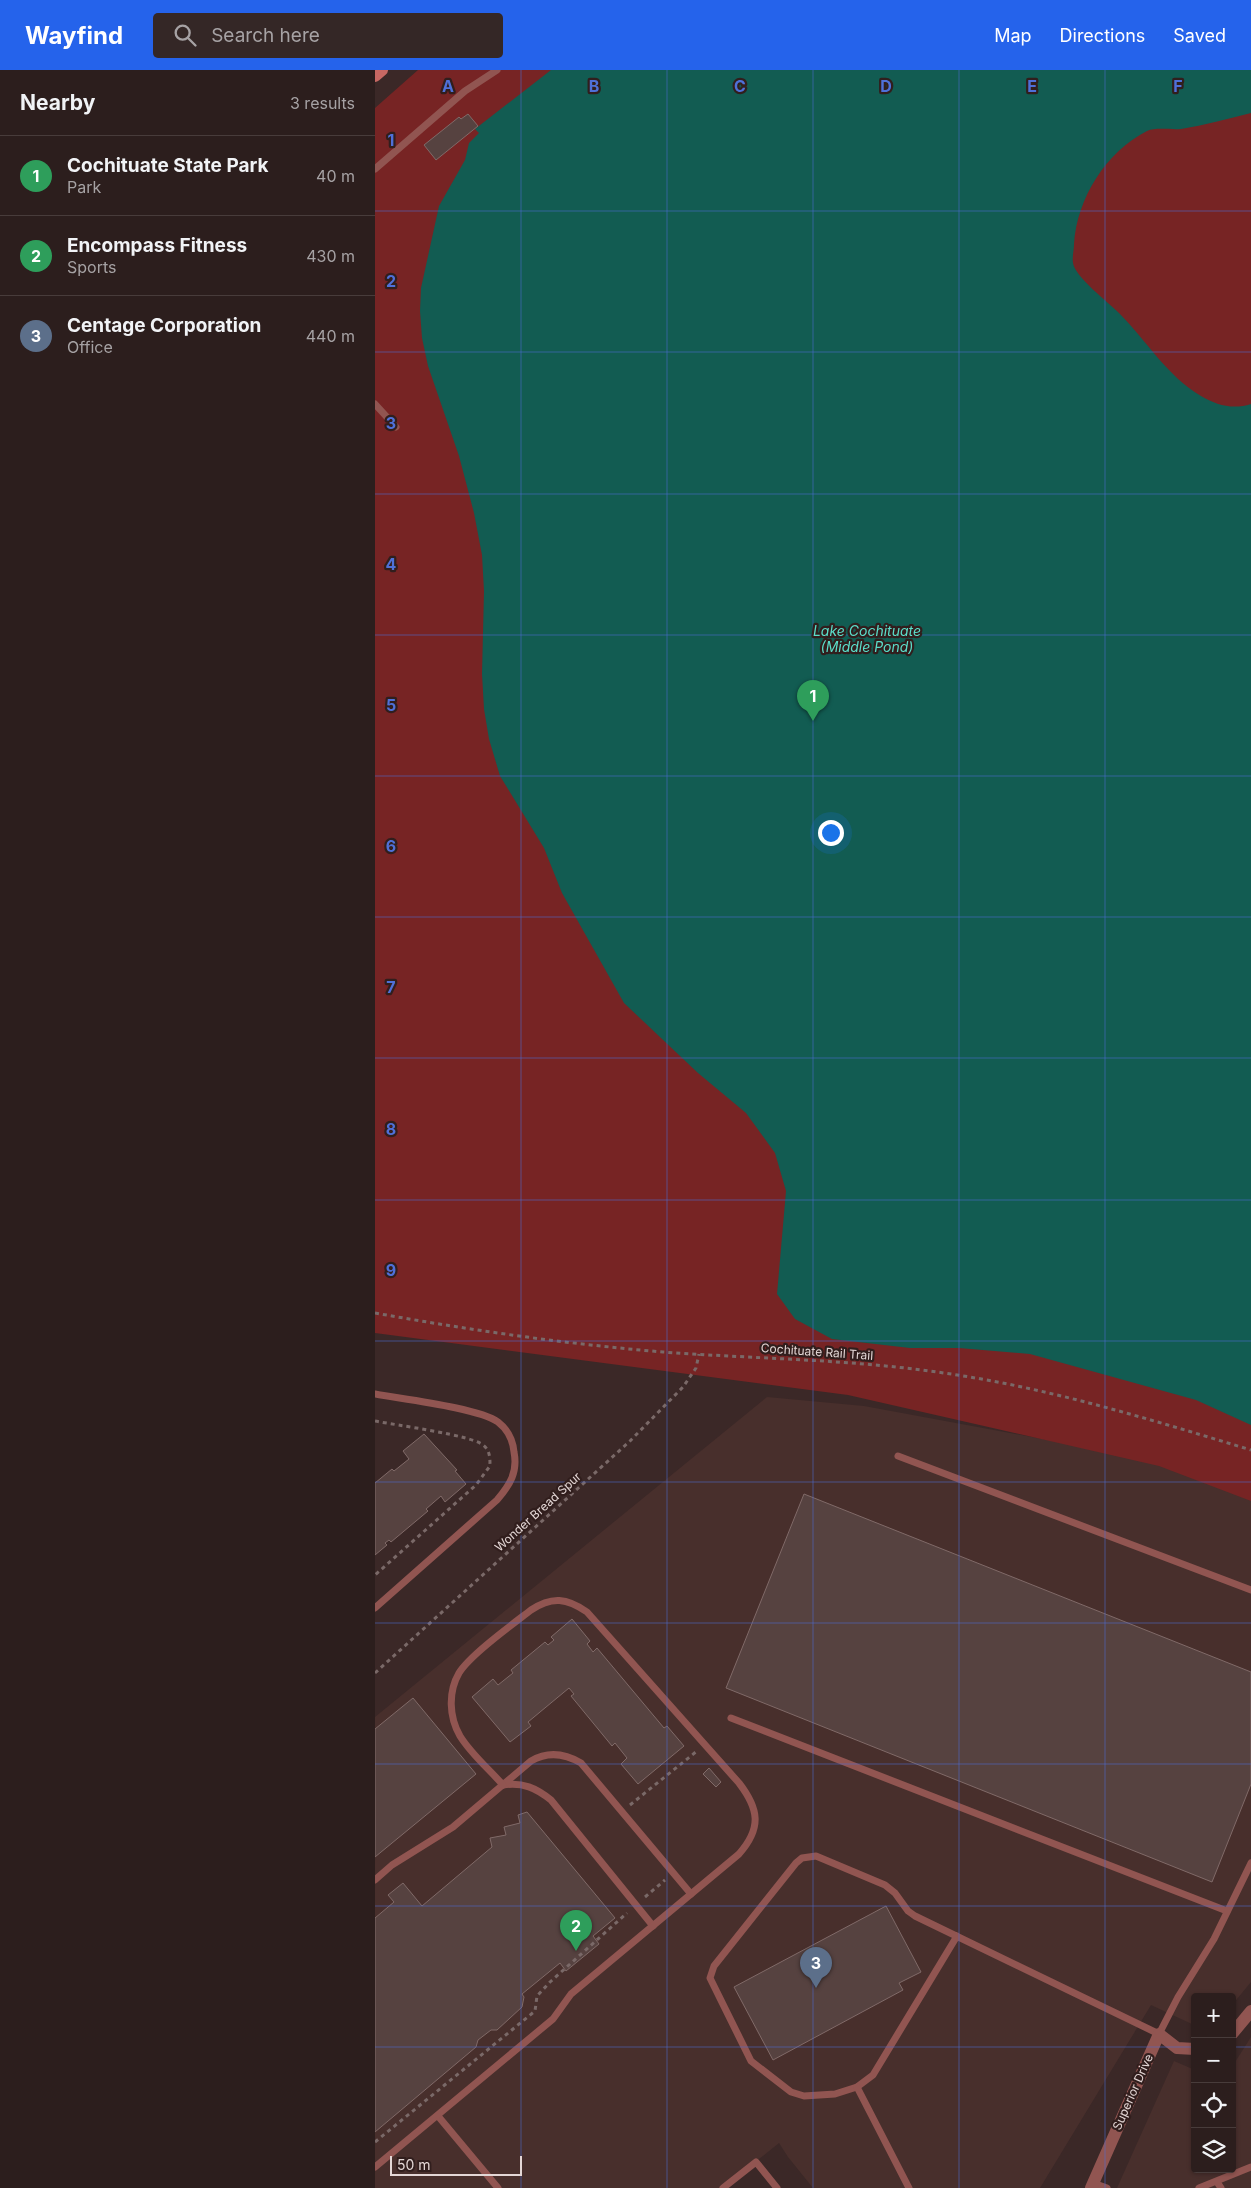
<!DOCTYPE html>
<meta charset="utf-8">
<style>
body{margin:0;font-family:Inter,sans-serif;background:#342726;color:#f1f3f6}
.controls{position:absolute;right:15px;bottom:15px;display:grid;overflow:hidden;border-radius:5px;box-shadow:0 1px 4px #0004}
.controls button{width:45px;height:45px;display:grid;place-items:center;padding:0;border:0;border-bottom:1px solid #483c3b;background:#2c1e1d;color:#f1f3f6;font:25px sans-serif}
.scale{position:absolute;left:15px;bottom:12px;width:132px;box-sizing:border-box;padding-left:5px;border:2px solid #e4d7d6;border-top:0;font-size:14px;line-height:18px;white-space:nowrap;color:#e4d7d6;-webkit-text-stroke:4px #311e1d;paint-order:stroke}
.you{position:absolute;left:455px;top:762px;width:18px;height:18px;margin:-12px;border:4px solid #fff;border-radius:50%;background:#1a73e8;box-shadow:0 0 0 8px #1a73e833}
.badge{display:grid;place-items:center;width:32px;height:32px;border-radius:50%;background:#2563eb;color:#fff;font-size:16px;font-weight:700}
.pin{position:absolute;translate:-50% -41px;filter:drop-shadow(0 1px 2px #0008)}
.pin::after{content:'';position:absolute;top:26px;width:18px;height:15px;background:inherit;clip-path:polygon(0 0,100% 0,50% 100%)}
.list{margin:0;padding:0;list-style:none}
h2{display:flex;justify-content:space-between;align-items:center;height:65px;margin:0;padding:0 20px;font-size:21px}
h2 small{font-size:16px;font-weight:400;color:#a6a2a4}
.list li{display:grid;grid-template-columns:32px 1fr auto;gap:15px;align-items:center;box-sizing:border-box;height:80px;padding:0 20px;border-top:1px solid #483c3b}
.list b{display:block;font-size:19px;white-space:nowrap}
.list p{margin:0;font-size:16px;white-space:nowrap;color:#a6a2a4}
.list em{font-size:16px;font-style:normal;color:#a6a2a4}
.icon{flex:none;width:28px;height:28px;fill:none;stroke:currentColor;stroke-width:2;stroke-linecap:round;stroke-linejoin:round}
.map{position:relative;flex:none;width:876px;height:2118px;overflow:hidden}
header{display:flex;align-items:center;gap:30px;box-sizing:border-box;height:70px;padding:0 25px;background:#2563eb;color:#fff}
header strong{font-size:24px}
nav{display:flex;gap:28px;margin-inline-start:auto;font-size:18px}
.search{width:350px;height:45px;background:#342726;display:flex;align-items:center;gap:12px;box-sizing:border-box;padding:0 18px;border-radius:5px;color:#a6a2a4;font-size:19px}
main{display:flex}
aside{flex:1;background:#2c1e1d}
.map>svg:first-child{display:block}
.built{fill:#482f2c}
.green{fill:#772424}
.water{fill:#125c52}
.building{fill:#564240;stroke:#806a68}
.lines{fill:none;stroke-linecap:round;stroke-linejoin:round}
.path{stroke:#7a6968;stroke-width:3;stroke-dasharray:4 4;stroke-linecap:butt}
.service{stroke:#915551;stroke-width:7}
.minor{stroke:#915551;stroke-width:12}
.secondary{stroke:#c76863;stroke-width:12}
.grid{fill:none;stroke:#4f70d8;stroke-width:1;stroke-opacity:0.55}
.labels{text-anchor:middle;stroke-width:4.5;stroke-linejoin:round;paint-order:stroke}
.street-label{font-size:12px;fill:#e4d7d6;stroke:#311e1d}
.water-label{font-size:14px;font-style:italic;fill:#5bdeca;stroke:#311e1d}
.grid-label{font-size:16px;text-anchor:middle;font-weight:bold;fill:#4f70d8;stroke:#311e1d;stroke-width:4.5;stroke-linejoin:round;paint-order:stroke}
</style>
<header>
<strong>Wayfind</strong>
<div class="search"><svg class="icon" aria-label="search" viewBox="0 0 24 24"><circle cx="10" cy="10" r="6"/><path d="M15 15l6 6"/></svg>Search here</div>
<nav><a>Map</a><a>Directions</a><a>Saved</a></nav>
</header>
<main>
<aside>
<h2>Nearby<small>3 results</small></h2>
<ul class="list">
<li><span class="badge" style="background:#2e9e5b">1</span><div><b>Cochituate State Park</b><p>Park</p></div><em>40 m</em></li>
<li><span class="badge" style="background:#2e9e5b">2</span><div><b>Encompass Fitness</b><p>Sports</p></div><em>430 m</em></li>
<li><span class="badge" style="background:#5c6f8a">3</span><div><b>Centage Corporation</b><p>Office</p></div><em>440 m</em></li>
</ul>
</aside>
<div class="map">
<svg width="876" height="2118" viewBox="0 0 876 2118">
<rect width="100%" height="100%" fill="#3b2827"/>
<g class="built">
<polygon points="392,1327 489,1336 749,1384 876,1420 876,1912 857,1935 857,1927 820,1927 819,1955 776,1935 665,2118 438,2118 413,2087 404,2073 348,2118 0,2118 0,1647"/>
<polygon points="876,1967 876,2118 742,2118 799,1991 820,2000 820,2099 857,2099 857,1997"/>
</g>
<polygon class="green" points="43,0 876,0 876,1431 784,1396 473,1325 0,1263 0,38"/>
<path class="water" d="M 176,0 L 876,0 L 876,43 C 852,49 830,55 806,59 C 796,60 781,57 772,61 C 731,82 702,128 699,174 C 699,180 697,187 698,193 C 700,207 733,232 744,243 C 771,270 792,306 826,326 C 841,335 858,340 876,334 L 876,1355 L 821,1330 L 655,1284 L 584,1278 L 535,1278 L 457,1269 L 420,1249 L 402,1224 L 411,1121 L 400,1083 L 371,1043 L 323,1003 L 249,933 L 187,823 L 169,778 L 125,706 L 114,669 L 109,639 L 107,604 L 109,521 L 107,485 L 99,443 L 84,386 L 53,296 L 47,268 L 45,241 L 46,218 L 64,136 L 90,90 L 94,73 L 104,63 L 100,59 Z"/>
<g class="building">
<polygon points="93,44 103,56 61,90 49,75 84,47 86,49"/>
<polygon points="49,1364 82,1400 80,1401 91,1414 70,1432 66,1426 51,1439 53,1441 16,1472 14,1470 10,1473 12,1475 0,1485 0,1413 17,1399 19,1401 34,1389 28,1381"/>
<polygon points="429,1424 876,1602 876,1714 837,1812 351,1618"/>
<polygon points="197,1549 215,1571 212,1574 218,1582 222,1578 289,1658 292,1656 309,1676 263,1714 246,1694 252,1688 240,1673 237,1676 196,1626 199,1624 194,1618 153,1652 156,1656 135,1672 97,1627 118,1609 123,1615 138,1603 136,1600 170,1572 173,1575 179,1570 176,1567"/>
<polygon points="38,1628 101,1704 0,1787 0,1659"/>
<polygon points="334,1698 346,1712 341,1717 328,1704"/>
<polygon points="152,1742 240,1848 218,1866 224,1874 191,1901 185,1893 147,1924 149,1927 147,1937 122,1960 116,1960 103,1970 101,1977 0,2062 0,1848 19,1832 13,1825 28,1813 47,1836 117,1777 115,1768 131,1765 129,1757 145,1753 143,1745"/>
<polygon points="511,1836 546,1902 524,1913 528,1920 398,1990 359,1917"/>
</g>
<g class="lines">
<g class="path">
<path d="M 0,1243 C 95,1260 191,1274 288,1282 C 382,1289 474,1289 569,1303 C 674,1318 774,1349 876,1380"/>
<path d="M 0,1351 C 20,1355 96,1365 108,1375 C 115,1380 115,1388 115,1396 L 101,1415 L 0,1505"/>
<polyline points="0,1603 255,1371 308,1317 321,1298 324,1284"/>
<polyline points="255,1735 322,1681"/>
<polyline points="270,1827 290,1810"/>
<polyline points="0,2072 160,1941 162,1926 175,1912 252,1843"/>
</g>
<g class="service">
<polyline points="0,99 90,21 122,0"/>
<polyline points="0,334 21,357"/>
<path d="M 0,1324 C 27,1329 104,1338 123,1352 C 132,1359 138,1370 139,1382 C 143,1402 135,1415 122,1430 L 0,1538"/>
<polyline points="523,1386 876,1520"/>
<polyline points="356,1648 852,1841"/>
<path d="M 128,1715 C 148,1712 161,1718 176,1730 L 278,1856"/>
<path d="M 0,1810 L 17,1795 L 78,1757 L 156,1691 C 173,1681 189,1683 206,1693 L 316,1824"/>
<polyline points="582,1866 498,2005 482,2017 460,2024 429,2026 416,2022 376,1991 335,1908 339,1896 421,1793 427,1788 441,1786 510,1815 520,1823 533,1841 540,1846 784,1964 803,1927 839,1869 876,1793"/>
<polyline points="482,2017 534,2118"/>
<polyline points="63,2046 123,2118"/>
<path d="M 0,2097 L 178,1949 L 196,1924 L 364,1784 C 387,1758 384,1739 364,1713 L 212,1542 C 192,1528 177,1526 156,1540 C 138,1554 95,1585 84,1603 C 73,1622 74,1647 85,1666 C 96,1684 114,1699 128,1715"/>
<polyline points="842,2112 846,2118"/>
<polyline points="718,2113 732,2118"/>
<polyline points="348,2118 381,2092 402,2118"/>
<polyline points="824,2118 876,2097"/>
</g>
<g class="minor">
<polyline points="857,1964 876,1941"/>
<polyline points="716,2118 784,1964 802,1978 820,1979"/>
</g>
<polyline class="secondary" points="0,6 7,0"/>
</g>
<path class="grid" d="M 146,0 L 146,2118M 292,0 L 292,2118M 438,0 L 438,2118M 584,0 L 584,2118M 730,0 L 730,2118M 0,141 L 876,141M 0,282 L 876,282M 0,424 L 876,424M 0,565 L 876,565M 0,706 L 876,706M 0,847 L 876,847M 0,988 L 876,988M 0,1130 L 876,1130M 0,1271 L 876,1271M 0,1412 L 876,1412M 0,1553 L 876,1553M 0,1694 L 876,1694M 0,1836 L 876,1836M 0,1977 L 820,1977M 857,1977 L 876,1977"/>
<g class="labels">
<g class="street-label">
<text transform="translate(442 1282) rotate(4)" y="4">Cochituate Rail Trail</text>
<text transform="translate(163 1442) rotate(-42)" y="4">Wonder Bread Spur</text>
<text transform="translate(758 2022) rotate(-66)" y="4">Superior Drive</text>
</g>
<g class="water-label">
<text x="492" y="566">Lake Cochituate<tspan x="492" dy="16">(Middle Pond)</tspan></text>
</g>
</g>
<g class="grid-label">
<text x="73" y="22">A</text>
<text x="219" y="22">B</text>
<text x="365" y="22">C</text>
<text x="511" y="22">D</text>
<text x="657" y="22">E</text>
<text x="803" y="22">F</text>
<text x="16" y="76">1</text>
<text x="16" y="217">2</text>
<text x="16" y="359">3</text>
<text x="16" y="500">4</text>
<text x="16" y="641">5</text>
<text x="16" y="782">6</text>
<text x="16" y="923">7</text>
<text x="16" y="1065">8</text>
<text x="16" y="1206">9</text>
</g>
</svg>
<div class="controls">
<button>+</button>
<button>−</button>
<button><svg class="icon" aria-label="locate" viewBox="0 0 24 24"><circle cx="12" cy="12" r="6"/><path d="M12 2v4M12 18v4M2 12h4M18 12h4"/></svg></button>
<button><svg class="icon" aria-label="layers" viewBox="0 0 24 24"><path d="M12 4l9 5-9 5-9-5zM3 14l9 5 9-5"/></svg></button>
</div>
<div class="scale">50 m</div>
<div class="you"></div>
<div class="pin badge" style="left:438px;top:651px;background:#2e9e5b">1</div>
<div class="pin badge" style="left:201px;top:1881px;background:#2e9e5b">2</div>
<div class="pin badge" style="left:441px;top:1918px;background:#5c6f8a">3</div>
</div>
</main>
